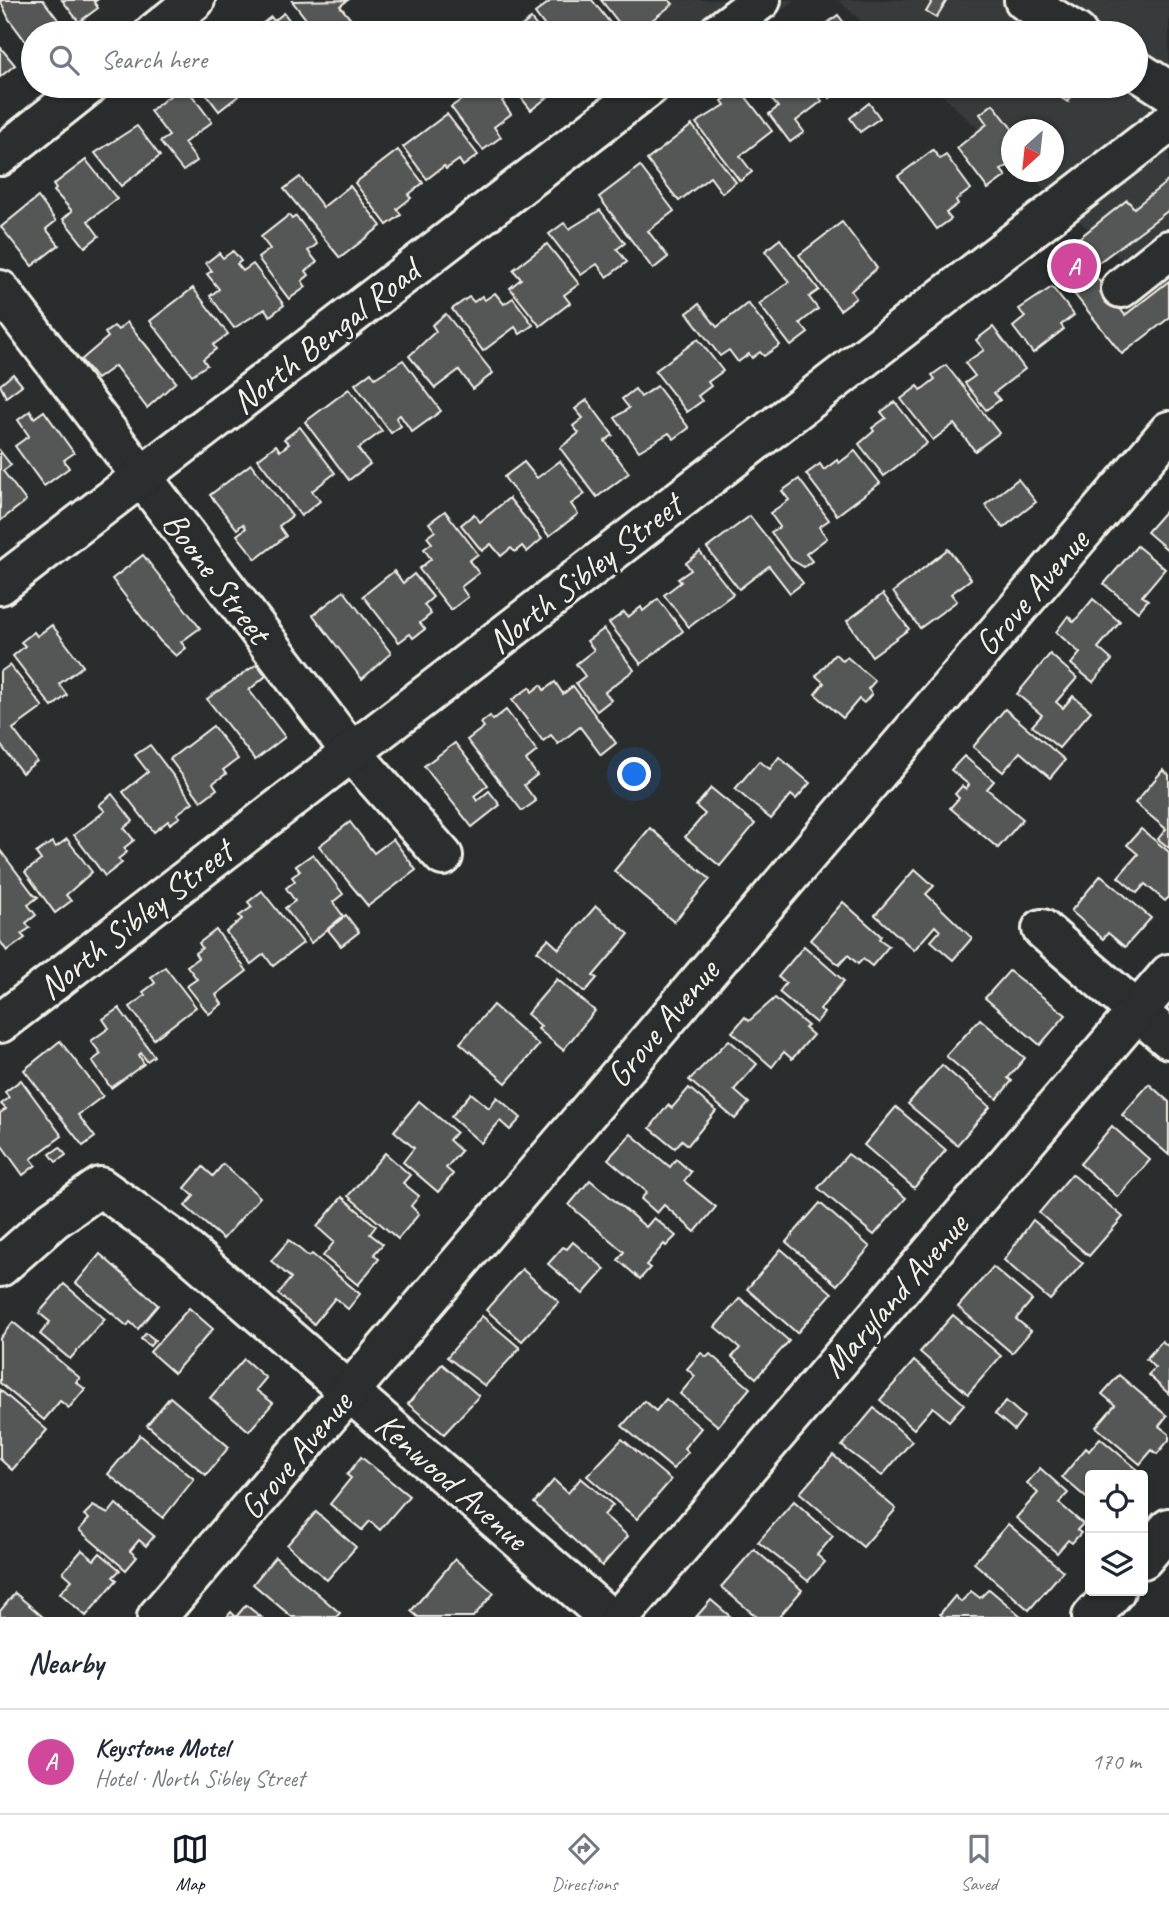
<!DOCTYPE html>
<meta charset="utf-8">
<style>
body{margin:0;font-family:Caveat,sans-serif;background:#f6f6f7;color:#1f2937}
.controls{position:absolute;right:21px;bottom:21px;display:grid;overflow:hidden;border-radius:7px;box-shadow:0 2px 5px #0004}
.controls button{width:63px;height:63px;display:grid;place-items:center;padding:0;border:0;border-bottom:2px solid #e0e1e3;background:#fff;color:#1f2937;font:35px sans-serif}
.compass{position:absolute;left:1001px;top:119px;width:63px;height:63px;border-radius:50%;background:#fff;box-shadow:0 2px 5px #0004;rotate:207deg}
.you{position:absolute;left:635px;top:775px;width:24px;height:24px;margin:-18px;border:5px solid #fff;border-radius:50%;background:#1a73e8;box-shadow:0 0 0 10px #1a73e833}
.badge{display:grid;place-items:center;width:46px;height:46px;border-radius:50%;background:#111827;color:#fff;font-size:23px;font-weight:700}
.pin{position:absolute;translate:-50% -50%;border:4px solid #fff;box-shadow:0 2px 7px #0006}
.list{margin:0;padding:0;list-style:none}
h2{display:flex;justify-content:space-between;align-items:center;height:91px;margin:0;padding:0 28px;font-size:30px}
h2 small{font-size:23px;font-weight:400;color:#747a83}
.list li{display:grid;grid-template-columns:46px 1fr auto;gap:21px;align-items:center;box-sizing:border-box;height:105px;padding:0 28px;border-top:2px solid #e0e1e3}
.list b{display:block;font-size:26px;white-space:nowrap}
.list p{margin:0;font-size:23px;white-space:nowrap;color:#747a83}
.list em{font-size:23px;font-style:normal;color:#747a83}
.icon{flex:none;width:38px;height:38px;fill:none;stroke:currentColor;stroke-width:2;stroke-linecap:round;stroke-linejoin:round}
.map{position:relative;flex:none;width:1169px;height:1617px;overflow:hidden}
.search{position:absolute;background:#fff;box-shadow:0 2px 5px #0004;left:21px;right:21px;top:21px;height:77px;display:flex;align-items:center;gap:18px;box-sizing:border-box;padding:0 24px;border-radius:38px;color:#747a83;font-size:26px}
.sheet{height:196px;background:#fff}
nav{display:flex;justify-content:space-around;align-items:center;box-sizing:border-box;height:98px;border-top:2px solid #e0e1e3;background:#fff;font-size:19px;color:#747a83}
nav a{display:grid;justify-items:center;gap:4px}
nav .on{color:#111827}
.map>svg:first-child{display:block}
.built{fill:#373a3a}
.building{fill:#555756;stroke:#f4f1e8;stroke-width:2}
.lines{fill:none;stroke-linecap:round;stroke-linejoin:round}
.minor-casing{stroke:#f4f1e8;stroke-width:44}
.minor{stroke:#2a2d2e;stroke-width:38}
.labels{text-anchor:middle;stroke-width:6;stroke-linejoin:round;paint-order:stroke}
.street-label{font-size:35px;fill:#f4f1e8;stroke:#2a2d2e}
</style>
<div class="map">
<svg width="1169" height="1617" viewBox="0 0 1169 1617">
<rect width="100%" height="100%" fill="#2a2d2e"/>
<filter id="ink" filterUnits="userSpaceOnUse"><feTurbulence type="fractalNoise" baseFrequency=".0143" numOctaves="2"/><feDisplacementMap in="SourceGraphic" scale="14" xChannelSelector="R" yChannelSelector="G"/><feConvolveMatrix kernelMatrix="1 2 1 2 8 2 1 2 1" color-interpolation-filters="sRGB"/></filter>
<g filter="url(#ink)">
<g class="built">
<polygon points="645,0 795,0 752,33 675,33"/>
<polygon points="838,0 1169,0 1169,303 1026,172 1054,172 1054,130 1012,130 1011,159 932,86 1136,86 1136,33 874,33"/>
</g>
<g class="building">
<polygon points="0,0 43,0 66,30 62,33 33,33 33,43 29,46 9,19"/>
<polygon points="62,0 97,0 94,2 98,8 79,22"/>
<polygon points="348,0 340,6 353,22 338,33 317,33 292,1"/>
<polygon points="552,0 592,0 618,33 550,33 535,13"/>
<polygon points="601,0 669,0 673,4 635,33 627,33"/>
<polygon points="933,0 947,0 936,18 926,12"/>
<polygon points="284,13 299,33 250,33 271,17 274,21"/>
<polygon points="838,15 852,33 826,33 822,27"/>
<polygon points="531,19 542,33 512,33"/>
<polygon points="1025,23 1042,33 1019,33"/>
<polygon points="0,47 15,65 0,77"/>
<polygon points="174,86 185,86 212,122 184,143 197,161 183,171 160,142 169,136 150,111 171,95 167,90"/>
<polygon points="200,86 251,86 219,111"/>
<polygon points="481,86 505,86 511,94 502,101 511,114 494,127 501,137 483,150 451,107"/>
<polygon points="512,86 562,86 531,110"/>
<polygon points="761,86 811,86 822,101 796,121 804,132 790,142 769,114 778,107"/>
<polygon points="821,86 843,86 844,87 830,98"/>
<polygon points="1041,86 1078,86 1068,102"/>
<polygon points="739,88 772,131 740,156 752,172 740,181 696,123 725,105 722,101"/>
<polygon points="869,103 880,118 860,132 850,118"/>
<polygon points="993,104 1013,130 1006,138 1012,146 1012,155 1005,160 1009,165 1001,170 1006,176 988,189 957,148 987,124 980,114"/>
<polygon points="447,114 478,155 463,166 459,160 446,169 444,166 427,179 403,147"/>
<polygon points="692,125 736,182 722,193 710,177 679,201 647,160"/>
<polygon points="137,126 160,156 121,186 95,153"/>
<polygon points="398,150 423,183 408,195 411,198 397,209 401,215 387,225 355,183"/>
<polygon points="933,150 940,159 946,155 971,189 956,200 958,204 946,213 951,219 937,229 898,176"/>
<polygon points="86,160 117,199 88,221 99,236 85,247 63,219 72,211 54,191 56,189 53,185"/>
<polygon points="640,166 674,211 648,231 668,257 653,269 599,197"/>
<polygon points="300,177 323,207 350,186 381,226 340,258 284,189"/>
<polygon points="1169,180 1169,210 1090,269 1125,315 1169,281 1169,318 1122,354 1049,262 1127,200 1134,208"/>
<polygon points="38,197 56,221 46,229 59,245 32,266 1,227"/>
<polygon points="600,210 625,243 617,249 627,262 607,277 597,264 581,275 549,234 564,223 569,229"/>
<polygon points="289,215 292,219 296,216 317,244 308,251 317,262 306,271 309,275 302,281 306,287 289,299 258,258 270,249 261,237"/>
<polygon points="842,222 877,268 851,291 856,298 840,310 799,255"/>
<polygon points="780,239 819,290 809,297 818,309 800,323 808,333 791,346 759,304 789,282 765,251"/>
<polygon points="547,244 579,284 564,295 570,303 540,326 510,288 521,279 513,270"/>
<polygon points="233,251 241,261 237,264 243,271 253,264 284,305 270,316 265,309 234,328 210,296 219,289 207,274 212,271 206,263 219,253 223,258"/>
<polygon points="1052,287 1074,315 1061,325 1064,329 1033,353 1013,327 1025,317 1019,309"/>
<polygon points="193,288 228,334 213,345 216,349 203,359 207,365 192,375 150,321"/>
<polygon points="495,293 504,304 513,298 533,325 520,334 515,327 483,351 452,309 469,297 474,302 482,296 485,300"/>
<polygon points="748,303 780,345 764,356 760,352 752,358 749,354 738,362 729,350 720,356 687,313 699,304 717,327"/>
<polygon points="446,314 493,373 473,389 459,370 435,388 409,356 436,331 432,325"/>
<polygon points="127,322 176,382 147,408 115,366 97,379 81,360 108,337 105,333 114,326 118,330"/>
<polygon points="993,327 1025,369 994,393 1000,400 986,410 965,383 975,376 965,363 984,350 976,340"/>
<polygon points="698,339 723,371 708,382 711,386 698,396 702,401 687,412 655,371"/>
<polygon points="403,360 441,411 412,432 400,415 396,418 401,426 391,433 355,384 371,372 375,378"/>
<polygon points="946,365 999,433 975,451 954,424 933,440 901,399 918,386 921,390 935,379 932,375"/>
<polygon points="13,374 22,385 6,397 0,385"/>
<polygon points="657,386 689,428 674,439 669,433 639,451 615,418 629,408 622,399 635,389 641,397"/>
<polygon points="349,389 382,431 358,449 370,464 349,480 305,422"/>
<polygon points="587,400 613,435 605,441 629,473 597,497 560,448 579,433 573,426 583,418 575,409"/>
<polygon points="895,402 927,443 884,476 859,444 874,431 872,428 886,418 881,412"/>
<polygon points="30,411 34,418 44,411 74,453 64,460 69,468 44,486 15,446 29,436 18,420"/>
<polygon points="300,427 335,473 312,491 320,501 301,516 258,459 276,445 280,451 289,444 284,439"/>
<polygon points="0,451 11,465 3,471 26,501 0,521"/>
<polygon points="855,451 880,483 837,515 806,474 820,464 824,470 837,460 839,463"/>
<polygon points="560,461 585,494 571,504 578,514 549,536 504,477 524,462 537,478"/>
<polygon points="251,464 292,516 279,526 286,536 256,559 237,535 246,528 243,524 237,529 210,495"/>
<polygon points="799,479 829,520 819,527 827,538 806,554 812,561 804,567 792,560 771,532 780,527 770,513 789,500 782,491"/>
<polygon points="1018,479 1036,502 1003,528 985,505"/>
<polygon points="509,498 542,539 527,552 522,546 515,552 511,548 501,556 491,544 482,551 461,525 474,514 480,522"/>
<polygon points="1169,507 1169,551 1147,532"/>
<polygon points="445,511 478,554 469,561 479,573 461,587 468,597 451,610 419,569 431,559 424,549 432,543 427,537 435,531 429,523"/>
<polygon points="750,516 803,583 790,593 769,566 739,589 707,548"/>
<polygon points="1137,546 1165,569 1142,596 1148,600 1138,612 1104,584"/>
<polygon points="948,549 971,579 951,594 957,601 920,628 893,592"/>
<polygon points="700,552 733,594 689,627 664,595 681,582 678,579 691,570 686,563"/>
<polygon points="143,555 200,628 181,642 186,648 176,656 160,641 112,579"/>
<polygon points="394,571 403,583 414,574 433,597 424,605 431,614 420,623 425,629 413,638 410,634 399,642 363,596"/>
<polygon points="344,591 391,653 362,679 313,615"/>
<polygon points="883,594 909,629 872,656 847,621"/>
<polygon points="658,599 683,631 641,664 609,623 624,612 628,617 641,607 643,611"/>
<polygon points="1093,599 1120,622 1098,648 1112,660 1093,682 1071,664 1080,653 1056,632 1068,616 1074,622"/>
<polygon points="52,625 83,666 59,684 67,695 52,707 13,656 25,646 21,642 34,632 37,636"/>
<polygon points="604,629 634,670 605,692 611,700 597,711 576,683 585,676 576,664 594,650 587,641"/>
<polygon points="835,654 843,661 847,657 875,681 868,689 872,694 864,703 859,699 843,718 815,694 824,683 816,676"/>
<polygon points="1050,654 1077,678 1056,702 1063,708 1073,696 1091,711 1059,748 1032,726 1042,715 1017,694"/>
<polygon points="257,664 266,676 249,690 285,737 255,760 207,699"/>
<polygon points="10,665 43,707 13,729 37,761 22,773 0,744 0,672"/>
<polygon points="555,682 563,694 573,686 616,743 601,755 580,727 558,744 551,735 543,741 512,700 530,687 532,692 541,685 544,690"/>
<polygon points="1005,709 1065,760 1050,778 1020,752 1003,772 973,747"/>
<polygon points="506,710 537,751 526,760 537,775 524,785 536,801 522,811 467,740 484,727 481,723 490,716 493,720"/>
<polygon points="213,726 238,759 223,770 226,774 213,783 217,789 201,801 170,759"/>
<polygon points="455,743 488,785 474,796 477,801 489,791 500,805 472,827 424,766"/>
<polygon points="150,745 193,802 177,814 180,817 170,824 168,821 154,832 123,792 148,772 135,755"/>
<polygon points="964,756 994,781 987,789 1023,819 998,848 950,808 959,798 955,794 962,786 966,789 969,785 951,770"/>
<polygon points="779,757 810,783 796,799 791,795 771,819 735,789 759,761 770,769"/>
<polygon points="1163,770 1169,775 1169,848 1158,839 1166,829 1135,803"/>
<polygon points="711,788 755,824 720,866 685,837 705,814 696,806"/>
<polygon points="112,794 133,821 124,828 134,840 124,848 127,852 118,859 122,863 105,876 74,835 105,811 99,805"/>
<polygon points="350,822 374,853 393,839 416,870 368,906 319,846"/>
<polygon points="650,828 710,879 674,922 614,871"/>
<polygon points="1141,829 1169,852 1169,897 1165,901 1145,884 1137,893 1118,877 1138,854 1127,845"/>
<polygon points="67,839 92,872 66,895 71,901 55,913 25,872 41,860 36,853 52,842 56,847"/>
<polygon points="0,850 34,895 38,897 28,905 36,915 26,923 30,928 21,934 25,938 7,951 0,941"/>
<polygon points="313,854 343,894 333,902 343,916 311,943 285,908 295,901 286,888 295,881 292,877 300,871 296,866"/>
<polygon points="915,869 934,886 926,894 972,938 953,960 931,941 940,931 935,926 914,950 875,915"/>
<polygon points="1101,875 1151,918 1125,947 1108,933 1103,939 1071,911"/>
<polygon points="262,891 303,943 273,966 264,954 251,964 226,932 242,919 239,916 252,907 248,902"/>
<polygon points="843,902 881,936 879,939 889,946 872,966 863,959 858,964 848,955 839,965 810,940"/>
<polygon points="596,906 629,934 593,976 597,978 585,992 537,951 548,939 559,949"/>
<polygon points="346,915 359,932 341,946 328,930"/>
<polygon points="216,930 247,971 216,995 222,1004 209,1014 187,986 197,979 187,966 198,958 195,953 202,948 199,943"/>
<polygon points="804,946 844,981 820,1009 824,1013 816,1023 779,992 786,983 778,977"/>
<polygon points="165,967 196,1007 154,1039 130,1007 145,995 143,992 155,983 151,977"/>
<polygon points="1009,971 1066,1015 1040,1045 985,998"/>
<polygon points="557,979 595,1011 563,1050 538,1029 541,1026 527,1014"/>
<polygon points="775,998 808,1026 805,1028 813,1035 792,1059 784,1052 772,1067 732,1032 745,1017 749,1021"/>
<polygon points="493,1005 539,1045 506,1083 460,1043"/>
<polygon points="119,1008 154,1056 147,1061 141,1053 139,1055 144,1064 111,1088 92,1061 101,1054 91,1041 109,1028 103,1019"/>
<polygon points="980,1019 1025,1058 1008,1078 1012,1081 997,1099 946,1056"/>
<polygon points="729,1040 757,1064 734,1090 749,1103 735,1119 689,1080"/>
<polygon points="60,1041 103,1096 78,1115 95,1137 83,1146 24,1070"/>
<polygon points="942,1065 990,1107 957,1145 908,1104"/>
<polygon points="21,1080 62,1136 31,1159 36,1165 23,1175 0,1143 0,1113 6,1109 1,1104 9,1098 5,1092"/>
<polygon points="1149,1084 1169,1102 1169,1155 1122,1115"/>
<polygon points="689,1088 716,1111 688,1145 682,1140 675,1148 650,1128 668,1105 672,1108"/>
<polygon points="471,1093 489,1108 497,1097 521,1118 510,1130 500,1121 481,1143 451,1117"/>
<polygon points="419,1101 456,1132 449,1140 461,1151 446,1168 453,1174 438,1192 403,1162 414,1148 394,1131"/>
<polygon points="896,1107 946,1150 914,1188 864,1145"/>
<polygon points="1112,1126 1150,1160 1118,1197 1080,1164"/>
<polygon points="631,1134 670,1167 676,1159 691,1172 684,1181 716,1207 695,1232 664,1205 657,1213 641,1199 647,1192 608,1159"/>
<polygon points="60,1147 66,1155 56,1162 50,1154"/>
<polygon points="385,1153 410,1175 403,1183 419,1196 411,1206 419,1214 398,1239 348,1196"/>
<polygon points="848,1154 906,1198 874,1235 818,1188"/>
<polygon points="223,1164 260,1197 223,1239 185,1206 194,1196 185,1188 203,1167 213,1176"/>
<polygon points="1072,1174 1123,1217 1089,1256 1039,1213"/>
<polygon points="590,1180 646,1227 654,1218 676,1236 666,1246 664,1244 646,1265 650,1268 640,1279 618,1260 624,1252 569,1205"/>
<polygon points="342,1197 376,1226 370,1234 383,1244 374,1254 379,1259 358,1285 323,1256 334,1242 317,1227"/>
<polygon points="820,1203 870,1247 837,1285 786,1242"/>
<polygon points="1033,1220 1083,1263 1050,1300 1004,1260"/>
<polygon points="289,1240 309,1257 312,1254 360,1294 348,1309 335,1298 314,1324 278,1294 291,1278 271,1261"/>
<polygon points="573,1242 605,1269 583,1294 548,1264 563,1247 567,1249"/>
<polygon points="781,1249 832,1293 797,1333 747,1289"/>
<polygon points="100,1254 158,1305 138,1329 130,1322 127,1326 76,1283"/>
<polygon points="993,1267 1032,1300 1016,1319 1031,1331 1012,1353 958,1307"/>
<polygon points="522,1269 559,1302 522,1341 486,1310"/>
<polygon points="64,1284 105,1319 70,1359 40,1334 50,1322 39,1313"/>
<polygon points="740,1298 789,1341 756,1378 732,1357 740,1348 715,1327"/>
<polygon points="189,1308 213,1329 174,1373 150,1352"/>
<polygon points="953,1315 1001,1356 968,1394 920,1352"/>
<polygon points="482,1316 520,1348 485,1386 447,1357"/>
<polygon points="13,1322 80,1378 76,1382 85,1389 69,1408 60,1401 44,1420 0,1383 0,1338"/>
<polygon points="146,1333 155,1340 150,1346 141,1339"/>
<polygon points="1162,1341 1169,1347 1169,1394 1148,1375 1155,1368 1146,1359"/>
<polygon points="701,1353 707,1357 710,1354 750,1388 718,1426 680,1394 695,1376 687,1369"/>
<polygon points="244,1359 266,1378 256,1390 273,1403 249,1431 210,1398"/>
<polygon points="914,1361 964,1404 949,1421 933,1407 914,1429 880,1400"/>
<polygon points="442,1364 479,1396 444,1434 408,1404"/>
<polygon points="1119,1375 1167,1416 1159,1426 1169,1434 1169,1440 1157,1454 1152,1450 1140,1464 1096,1427 1115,1405 1102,1394"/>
<polygon points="0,1390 47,1430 12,1470 0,1459"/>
<polygon points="170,1397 229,1447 206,1475 147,1425"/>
<polygon points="666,1399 701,1428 684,1448 688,1452 673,1469 622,1426 644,1401 656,1411"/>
<polygon points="1006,1401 1024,1417 1014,1430 995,1414"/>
<polygon points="874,1408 912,1441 882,1476 842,1446"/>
<polygon points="140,1435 194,1479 163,1518 108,1474"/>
<polygon points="1100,1438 1144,1475 1090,1475 1090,1501 1062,1477 1086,1448 1089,1451"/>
<polygon points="622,1439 671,1480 637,1519 587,1476"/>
<polygon points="833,1455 896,1509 863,1547 800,1493"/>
<polygon points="361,1457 409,1496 380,1530 370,1521 362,1530 330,1504 351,1478 347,1475"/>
<polygon points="1040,1468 1068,1493 1059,1503 1083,1524 1077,1530 1081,1533 1072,1543 1068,1540 1057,1553 1016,1518 1038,1493 1027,1483"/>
<polygon points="581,1478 613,1505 604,1515 628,1536 602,1566 534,1503 554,1480 568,1493"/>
<polygon points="794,1501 833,1536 817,1555 825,1562 808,1581 758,1542"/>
<polygon points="116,1504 154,1536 146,1546 139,1540 130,1551 137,1557 126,1570 79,1530 89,1519 84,1515 93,1506 108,1514"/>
<polygon points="316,1512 356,1547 327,1580 287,1545"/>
<polygon points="1008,1524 1063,1571 1029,1610 974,1563"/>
<polygon points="754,1549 802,1590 779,1617 757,1617 721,1587"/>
<polygon points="82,1550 94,1560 100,1553 120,1570 113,1577 117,1580 86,1616 60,1593 72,1580 63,1572"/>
<polygon points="275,1557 340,1613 336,1617 292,1617 253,1584"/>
<polygon points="455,1559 494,1593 473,1617 418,1617 411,1611"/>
<polygon points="989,1589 1022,1617 943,1617 940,1614 955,1596 961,1602 971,1591 980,1598"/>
<polygon points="15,1593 43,1617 0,1617 0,1611"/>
<polygon points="711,1600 731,1617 696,1617"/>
<polygon points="246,1605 261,1617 227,1617 231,1612 236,1617"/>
</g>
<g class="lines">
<g class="minor-casing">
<g id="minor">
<polyline points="1024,0 1077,33"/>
<polyline points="154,33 195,0"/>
<polyline points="718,33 761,0"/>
<polyline points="1136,70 1169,91"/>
<polyline points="0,156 88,86"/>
<polyline points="1121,288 1169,250"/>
<polyline points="0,290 351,752 443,856"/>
<polyline points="0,585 650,86"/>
<polyline points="1042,929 1169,1039"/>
<polyline points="0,1023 1169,123"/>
<polyline points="0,1267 53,1220 100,1187 176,1241 608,1617"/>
<polyline points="1143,1559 1169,1528"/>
<polyline points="157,1617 1169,431"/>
<polyline points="620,1617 1169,974"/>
<polyline points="1092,1617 1115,1591"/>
</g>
</g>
<use href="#minor" class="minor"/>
</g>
</g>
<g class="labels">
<g class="street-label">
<text transform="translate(325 336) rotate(-38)" y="12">North Bengal Road</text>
<text transform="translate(584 573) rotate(-38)" y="12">North Sibley Street</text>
<text transform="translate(217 577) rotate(53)" y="12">Boone Street</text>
<text transform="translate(1031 592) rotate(-49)" y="12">Grove Avenue</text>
<text transform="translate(135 919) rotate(-38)" y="12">North Sibley Street</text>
<text transform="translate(662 1023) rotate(-50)" y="12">Grove Avenue</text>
<text transform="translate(894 1295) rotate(-49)" y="12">Maryland Avenue</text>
<text transform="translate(295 1455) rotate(-50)" y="12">Grove Avenue</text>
<text transform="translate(452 1481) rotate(41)" y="12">Kenwood Avenue</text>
</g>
</g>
</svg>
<div class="controls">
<button><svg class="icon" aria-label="locate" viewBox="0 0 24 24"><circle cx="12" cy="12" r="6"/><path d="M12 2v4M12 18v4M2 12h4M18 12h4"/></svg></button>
<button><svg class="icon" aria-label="layers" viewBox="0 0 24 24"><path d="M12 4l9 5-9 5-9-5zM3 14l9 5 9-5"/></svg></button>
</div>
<svg class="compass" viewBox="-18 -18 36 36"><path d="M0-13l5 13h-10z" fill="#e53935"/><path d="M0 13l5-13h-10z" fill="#747a83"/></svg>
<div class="you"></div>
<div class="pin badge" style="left:1074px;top:266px;background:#d1479c">A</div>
<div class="search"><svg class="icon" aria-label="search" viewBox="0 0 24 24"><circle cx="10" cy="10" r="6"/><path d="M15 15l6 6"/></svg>Search here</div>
</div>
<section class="sheet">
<h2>Nearby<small></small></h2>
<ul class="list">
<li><span class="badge" style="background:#d1479c">A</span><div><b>Keystone Motel</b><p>Hotel · North Sibley Street</p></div><em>170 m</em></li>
</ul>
</section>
<nav>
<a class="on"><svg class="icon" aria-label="map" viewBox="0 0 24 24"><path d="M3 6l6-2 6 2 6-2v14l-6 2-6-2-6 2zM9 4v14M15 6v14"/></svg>Map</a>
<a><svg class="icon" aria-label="directions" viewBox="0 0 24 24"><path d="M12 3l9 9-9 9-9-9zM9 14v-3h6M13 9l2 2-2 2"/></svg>Directions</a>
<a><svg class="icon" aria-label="saved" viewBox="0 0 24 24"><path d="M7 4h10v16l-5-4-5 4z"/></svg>Saved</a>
</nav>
